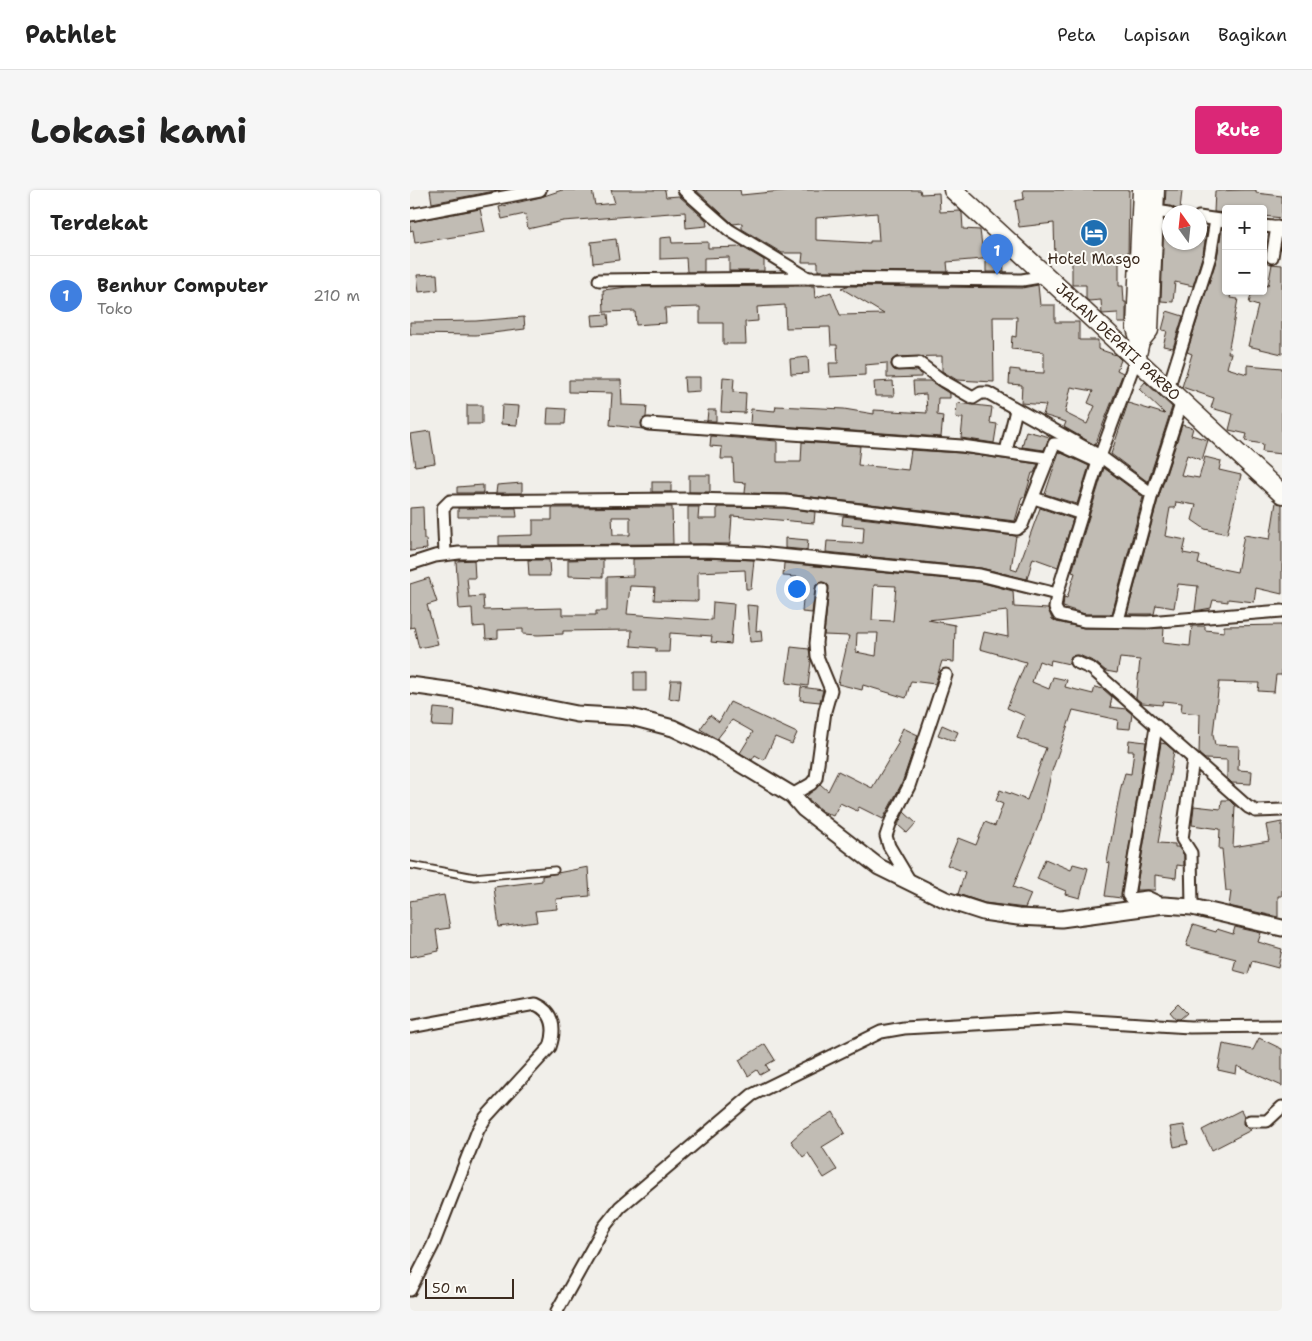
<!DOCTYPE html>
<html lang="id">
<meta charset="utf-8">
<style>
body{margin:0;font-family:"Shantell Sans",sans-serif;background:#f6f6f6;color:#222}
.controls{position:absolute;right:15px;top:15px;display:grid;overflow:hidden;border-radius:5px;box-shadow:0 1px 4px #0004}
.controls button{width:45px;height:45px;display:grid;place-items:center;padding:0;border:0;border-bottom:1px solid #e0e0e0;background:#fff;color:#222;font:25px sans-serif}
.compass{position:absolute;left:752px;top:15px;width:45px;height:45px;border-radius:50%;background:#fff;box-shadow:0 1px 4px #0004;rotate:345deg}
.scale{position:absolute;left:15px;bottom:12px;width:89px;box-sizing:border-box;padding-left:5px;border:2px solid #3b2a1e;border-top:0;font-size:14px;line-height:18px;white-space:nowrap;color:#3b2a1e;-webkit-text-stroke:4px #fdfcf7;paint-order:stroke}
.you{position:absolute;left:386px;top:398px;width:18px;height:18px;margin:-12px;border:4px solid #fff;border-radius:50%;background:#1a73e8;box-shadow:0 0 0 8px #1a73e833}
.badge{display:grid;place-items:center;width:32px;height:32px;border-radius:50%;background:#db2777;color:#fff;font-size:16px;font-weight:700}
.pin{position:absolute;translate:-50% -41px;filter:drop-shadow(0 1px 2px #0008)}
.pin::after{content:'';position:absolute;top:26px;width:18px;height:15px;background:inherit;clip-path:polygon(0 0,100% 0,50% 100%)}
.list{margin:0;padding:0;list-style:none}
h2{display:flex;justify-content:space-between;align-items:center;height:65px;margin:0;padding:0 20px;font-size:21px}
h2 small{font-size:16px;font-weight:400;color:#767676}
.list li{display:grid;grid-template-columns:32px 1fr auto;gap:15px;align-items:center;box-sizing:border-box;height:80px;padding:0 20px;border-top:1px solid #e0e0e0}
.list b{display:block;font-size:19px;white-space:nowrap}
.list p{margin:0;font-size:16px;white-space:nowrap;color:#767676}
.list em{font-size:16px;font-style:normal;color:#767676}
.map{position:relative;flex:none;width:872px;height:1121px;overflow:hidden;border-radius:5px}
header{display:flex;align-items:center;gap:30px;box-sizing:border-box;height:70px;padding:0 25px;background:#fff;border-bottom:1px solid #e0e0e0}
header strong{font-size:24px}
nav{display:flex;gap:28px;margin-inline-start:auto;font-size:18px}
.intro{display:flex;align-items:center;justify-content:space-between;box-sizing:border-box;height:120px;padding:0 30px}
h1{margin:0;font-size:35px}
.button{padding:12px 22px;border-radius:5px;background:#db2777;color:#fff;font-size:18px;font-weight:700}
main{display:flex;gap:30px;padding:0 30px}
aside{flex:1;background:#fff;border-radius:5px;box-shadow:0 1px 4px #0004}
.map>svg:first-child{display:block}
.building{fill:#c1bcb4;stroke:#3b2a1e;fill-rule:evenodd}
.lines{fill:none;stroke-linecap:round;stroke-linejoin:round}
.lane-casing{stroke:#3b2a1e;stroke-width:9}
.street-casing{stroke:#3b2a1e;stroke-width:15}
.secondary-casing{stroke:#3b2a1e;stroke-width:19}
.primary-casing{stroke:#3b2a1e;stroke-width:21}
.lane{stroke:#fdfcf7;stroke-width:5.5}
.street{stroke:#fdfcf7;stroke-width:11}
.secondary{stroke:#fdfcf7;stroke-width:15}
.primary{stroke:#fdfcf7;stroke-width:18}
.labels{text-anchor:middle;stroke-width:4;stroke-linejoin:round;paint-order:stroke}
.poi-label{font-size:15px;fill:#3b2a1e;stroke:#fdfcf7}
.street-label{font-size:15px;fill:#3b2a1e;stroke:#fdfcf7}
</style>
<header>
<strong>Pathlet</strong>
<nav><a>Peta</a><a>Lapisan</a><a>Bagikan</a></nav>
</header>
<div class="intro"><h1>Lokasi kami</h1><a class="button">Rute</a></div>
<main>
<aside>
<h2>Terdekat<small></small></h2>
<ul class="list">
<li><span class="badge" style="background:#3f7fe0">1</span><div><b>Benhur Computer</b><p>Toko</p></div><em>210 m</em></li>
</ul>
</aside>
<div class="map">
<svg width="872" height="1121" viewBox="0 0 872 1121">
<rect width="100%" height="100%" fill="#f1efea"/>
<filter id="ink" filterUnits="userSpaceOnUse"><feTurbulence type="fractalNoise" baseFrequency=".02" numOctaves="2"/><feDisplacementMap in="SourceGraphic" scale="10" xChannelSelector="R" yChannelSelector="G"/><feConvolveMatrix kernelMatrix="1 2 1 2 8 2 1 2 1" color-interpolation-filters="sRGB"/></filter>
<g filter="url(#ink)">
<g class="building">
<polygon points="20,0 90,0 22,13"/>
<polygon points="152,0 182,0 185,15 205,13 201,0 255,0 256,7 269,6 296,30 297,36 276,38 275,22 153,31 118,39 115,24 92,29 89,17 131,7"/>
<path d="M 286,0 L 330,0 L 331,5 L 382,0 L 510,0 L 511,4 L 529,3 L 530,22 L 550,21 L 552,23 L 553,39 L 570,40 L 572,56 L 583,55 L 584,68 L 537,72 L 538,82 L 408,81 L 408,72 L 392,72 L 393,63 L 372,63 L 332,39 L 332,33 L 323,34 ZM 467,23 L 469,51 L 460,51 L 460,53 L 406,50 L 406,28 Z"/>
<polygon points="613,0 719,0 718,67 709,67 709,96 713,96 714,112 716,112 716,133 708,133 708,123 692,124 691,110 679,111 676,109 676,95 662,95 662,69 645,70 644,33 609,37 605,11 614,9"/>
<polygon points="756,0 772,0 770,20 755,15"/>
<polygon points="834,0 846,0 846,3 872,6 872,28 853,26 853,19 816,19 816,23 804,22 805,1"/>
<polygon points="70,19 75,42 5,53 3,40 0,41 0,32"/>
<polygon points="754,30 760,30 760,52 790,52 790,36 797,38 793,64 783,96 765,92 763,112 751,111"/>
<polygon points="812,38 816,38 816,101 822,101 820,108 828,109 818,163 821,163 817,178 837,184 837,175 872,178 872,264 852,262 853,254 835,251 837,244 819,240 823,224 801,218 804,208 772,197 782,164 777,162 807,68"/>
<polygon points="261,47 262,53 298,52 298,58 332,57 354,70 354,81 319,81 319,67 294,68 294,82 277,82 276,68 250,69 250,48"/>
<polygon points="206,49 209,70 183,73 181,52"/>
<polygon points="593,70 594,82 598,82 576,82 576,71"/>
<polygon points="862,74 872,75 872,164 838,156 848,116 839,113 842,101 853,101 853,95 858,96"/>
<polygon points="27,84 28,100 9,102 7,85"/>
<path d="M 628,95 L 630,115 L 645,115 L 645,132 L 669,132 L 669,150 L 688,150 L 688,159 L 706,165 L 711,170 L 707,180 L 713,183 L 685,255 L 654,237 L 656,232 L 633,225 L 636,215 L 611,213 L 612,195 L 599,194 L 600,179 L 610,180 L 610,182 L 634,183 L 634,162 L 601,159 L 602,146 L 606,147 L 607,127 L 583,127 L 584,192 L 547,190 L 532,181 L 532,166 L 488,167 L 482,170 L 481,175 L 484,180 L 507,181 L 511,184 L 511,187 L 477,188 L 477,173 L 455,175 L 455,185 L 420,187 L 419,173 L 428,173 L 427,155 L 421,155 L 420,137 L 376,138 L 375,115 L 347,117 L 348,131 L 335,132 L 336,154 L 313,154 L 313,133 L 290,133 L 290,117 L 255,118 L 256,133 L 239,134 L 226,135 L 225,121 L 194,122 L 193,100 L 217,97 L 404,96 L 405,108 L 421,102 L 430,125 L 474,124 L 431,98 L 437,96 L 612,98 ZM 661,197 L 683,201 L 678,213 L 685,216 L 677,234 L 655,223 Z"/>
<polygon points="757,121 773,126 763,158 753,156 757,141 752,140"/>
<polygon points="198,124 199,135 183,136 182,125"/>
<polygon points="114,127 115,139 66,145 0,144 0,132 4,132 66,131"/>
<polygon points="398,167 399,183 381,184 380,169"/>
<polygon points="274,187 290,187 290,201 275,202"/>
<polygon points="313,187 324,188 323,202 336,203 335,223 311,222"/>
<polygon points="159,190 211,190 212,215 237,216 236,227 231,233 233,239 200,235 202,203 159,202"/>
<polygon points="483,191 484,206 465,206 464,192"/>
<polygon points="503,191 520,191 540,204 540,208 528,208 527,225 533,226 531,247 340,234 341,219 365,221 366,216 434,219 464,224 464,220 517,223 516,204 504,205"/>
<polygon points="735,192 762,217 738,292 701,264 718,213 755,224 729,199"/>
<polygon points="547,213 582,217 580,233 587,234 584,253 551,248 553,228 546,228"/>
<rect x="57" y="215" width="15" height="19"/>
<polygon points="92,215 109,216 107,235 91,234"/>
<polygon points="138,218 156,219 155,234 137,234"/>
<polygon points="298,220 306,220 306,231 297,231"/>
<polygon points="772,235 783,238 781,245 798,250 792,270 777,265 771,285 789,288 795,267 811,271 809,280 831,285 817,344 795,339 782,330 786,315 766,312 765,318 760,318 755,346 776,350 773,363 790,366 788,374 827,382 834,345 860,349 866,312 872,314 872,404 846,398 844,412 818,409 818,412 803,410 801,418 785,421 788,396 768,394 764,418 746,415 744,424 717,424 749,306"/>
<polygon points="20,241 25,273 5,276 0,244"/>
<polygon points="616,241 640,247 634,260 612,257"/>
<polygon points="301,246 367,251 367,272 391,272 392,252 450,256 448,275 479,278 498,280 501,260 551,263 628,274 624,283 622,283 615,307 612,307 605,331 376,304 335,303 336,293 324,292 323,269 311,269 312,257 300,256"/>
<polygon points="649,262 679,276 667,314 635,304"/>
<polygon points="694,278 733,307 702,424 675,424 653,417 654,407 657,408 665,383 662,382"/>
<rect x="279" y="285" width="21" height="17"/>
<rect x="242" y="292" width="19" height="10"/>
<polygon points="112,293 112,303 86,303 87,295"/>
<polygon points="73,295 73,303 47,303 47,297"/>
<polygon points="13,317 14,349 16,349 17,359 0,361 0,318"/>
<path d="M 262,317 L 263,354 L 89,355 L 89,346 L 123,345 L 123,330 L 142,330 L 142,318 ZM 202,327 L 220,327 L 220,345 L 203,345 Z"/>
<polygon points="278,317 289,317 288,329 307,329 307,317 374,318 405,322 404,333 322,326 320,354 278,354"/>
<polygon points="48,318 106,318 107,327 48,327"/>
<polygon points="630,318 663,329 648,377 623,368 617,389 571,378 416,362 417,351 453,353 454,337 432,335 433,326 606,346 601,379 607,381"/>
<polygon points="375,348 398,350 397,360 375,358"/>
<polygon points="294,368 344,370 341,399 336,399 335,380 288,382 288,411 244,410 245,397 220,396 217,424 302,430 303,412 324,414 321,454 301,452 302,446 260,443 259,462 246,462 246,458 221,456 222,440 153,441 153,444 128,445 113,444 113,439 88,440 88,448 76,449 75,436 63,437 62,418 49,419 46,371 64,370 65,388 57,388 59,407 73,406 74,420 152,418 152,425 186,425 186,421 197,421 197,387 223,386 223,369"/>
<polygon points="193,369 193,387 158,386 158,370"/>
<polygon points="118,370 139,370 140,386 119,386"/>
<path d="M 374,373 L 569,392 L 603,401 L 604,417 L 638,419 L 642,429 L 647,432 L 674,438 L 754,438 L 753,453 L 780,456 L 782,436 L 795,436 L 795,440 L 814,442 L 814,436 L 872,435 L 872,485 L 866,485 L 864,502 L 848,501 L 849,493 L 809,492 L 803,544 L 805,555 L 829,556 L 828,580 L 842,581 L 841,594 L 822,593 L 817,588 L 817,570 L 795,569 L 789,564 L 790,524 L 771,522 L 772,513 L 753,511 L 752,515 L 732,513 L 726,508 L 730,470 L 710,468 L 707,483 L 696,481 L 685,472 L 669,465 L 661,466 L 659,474 L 641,470 L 640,475 L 629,471 L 622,492 L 639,499 L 643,487 L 657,490 L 655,497 L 683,504 L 685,497 L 693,499 L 702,507 L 700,517 L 716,519 L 722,524 L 720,539 L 707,538 L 708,530 L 663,520 L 641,584 L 631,629 L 603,697 L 621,704 L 615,718 L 575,713 L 548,704 L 555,682 L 537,675 L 548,648 L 566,655 L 575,632 L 585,636 L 593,614 L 586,611 L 590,600 L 617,610 L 636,558 L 607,548 L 615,526 L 597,518 L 616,472 L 570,459 L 574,442 L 598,447 L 597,421 L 518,430 L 545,435 L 544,472 L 532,471 L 525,494 L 501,491 L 496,508 L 453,495 L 452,500 L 428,494 L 439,446 L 414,445 L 419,396 L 412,392 L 406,394 L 402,423 L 392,422 L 393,409 L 386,409 L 387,387 L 373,386 ZM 464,395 L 486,396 L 483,431 L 462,430 ZM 447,443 L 468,443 L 466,466 L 446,462 Z"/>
<polygon points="19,388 27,412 17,415 28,454 9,458 4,437 0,438 0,394"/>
<polygon points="337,415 348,416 346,441 351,440 352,451 340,452"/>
<polygon points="381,457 399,459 401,471 398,496 376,493"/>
<rect x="224" y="482" width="12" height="19"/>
<polygon points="261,490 271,490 269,510 259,508"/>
<polygon points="391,497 413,500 410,512 390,510"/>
<polygon points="320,512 387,543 382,554 365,547 354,570 345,565 342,570 330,563 343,542 338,539 322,530 307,549 290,539 300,525 309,532"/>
<polygon points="24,518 45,520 44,537 22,536"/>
<polygon points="532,535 548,542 544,551 528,545"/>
<polygon points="493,538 508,545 492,593 473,629 449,617 447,621 430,613 423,626 412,621 396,607 410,594 418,601 428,581 462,598 489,552 487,551"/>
<polygon points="719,550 736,552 711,708 695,706 700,673 697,672 711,597 715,583 721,584 724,561 718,561"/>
<polygon points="751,553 756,554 764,561 748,653 765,654 765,657 768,657 774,665 774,676 767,675 766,688 745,685 745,700 726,700"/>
<polygon points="812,610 819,610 825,616 823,657 859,651 856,635 872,632 872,706 868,706 868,727 819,716 821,701 816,701 812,659 809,659 810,639 782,635 784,616 811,619"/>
<polygon points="494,622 506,633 497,643 488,635"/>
<polygon points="635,669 661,680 663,674 678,678 670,708 655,704 656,701 627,689"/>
<polygon points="178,677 180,706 146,709 147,719 125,721 127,732 89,737 84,697 132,691 132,686"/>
<polygon points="34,705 40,738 26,740 29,761 0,767 0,711"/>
<polygon points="783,735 806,742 807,739 823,744 825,737 851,743 848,752 872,759 868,778 842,771 838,784 823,780 826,769 776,756"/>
<polygon points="768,814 777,823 770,829 766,829 760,822"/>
<polygon points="849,848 872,859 872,896 827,876 826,884 808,880 813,854 843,860"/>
<polygon points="355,854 365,870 356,875 359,880 350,885 347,880 338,886 329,870"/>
<polygon points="831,920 834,926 833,934 841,940 802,960 792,940"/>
<polygon points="423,922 435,943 412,957 427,980 414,988 398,963 393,967 381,951 393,940"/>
<polygon points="774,935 778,954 764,957 760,937"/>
</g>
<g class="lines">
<g class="lane-casing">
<polyline id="lane" points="0,675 64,687 145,680"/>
</g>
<g class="street-casing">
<g id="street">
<polyline points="274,0 319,40 398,88"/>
<polyline points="739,20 759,23"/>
<polyline points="0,25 130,0"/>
<polyline points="789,27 816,31"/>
<polyline points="853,36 872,38"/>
<polyline points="862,67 867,37"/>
<polyline points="189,90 399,88 612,90 636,86"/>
<polyline points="726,169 688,272 647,404 645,418 649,425 674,431 738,432 872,421"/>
<polyline points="488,174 509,173 533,191 563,208 571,203 578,203 690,266 742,304"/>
<polyline points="758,199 800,66 806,30"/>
<polyline points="238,234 552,256 636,268"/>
<polyline points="596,261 606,220"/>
<polyline points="624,308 672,324"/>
<polyline points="35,364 33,318 40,311 277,309 375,311 607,339 612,335 644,254 649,254 688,272"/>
<polyline points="0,374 25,366 49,363 294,361 349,363 570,385 647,404"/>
<polyline points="708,430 742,304 772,211"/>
<polyline points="666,472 682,479 838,617 846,621 872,620"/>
<polyline points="746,537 718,705 721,709 737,707 754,715"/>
<polyline points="382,605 401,594 406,588 415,521 421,500 407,466 406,453 412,399"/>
<polyline points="501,693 479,656 476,646 481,631 499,596 536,485"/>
<polyline points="782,717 781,663 772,649 783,570"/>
<path d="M 0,837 L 125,814 C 144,822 146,839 140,857 L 76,927 L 68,940 L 23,1055 L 0,1100"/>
<polyline points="840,931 857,931 872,917"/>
<polyline points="147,1121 194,1037 210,1017 342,905 471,842 494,838 651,829 780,837 872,836"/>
</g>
</g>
<g class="secondary-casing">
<polyline id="secondary" points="0,495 66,504 167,524 221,527 263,538 301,556 382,605 394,619 469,677 536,710 573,722 608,727 651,729 754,715 782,717 872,738"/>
</g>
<g class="primary-casing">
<g id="primary">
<polyline points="543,0 872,304"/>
<polyline points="730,151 726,138 732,0"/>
<polyline points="726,169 730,151 739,140 745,0"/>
</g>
</g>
<use href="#lane" class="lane"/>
<use href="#street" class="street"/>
<use href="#secondary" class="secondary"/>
<use href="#primary" class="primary"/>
</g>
</g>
<defs>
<g id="hotel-disc" transform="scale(1.4375)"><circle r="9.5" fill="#1f6fb2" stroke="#fdfcf7"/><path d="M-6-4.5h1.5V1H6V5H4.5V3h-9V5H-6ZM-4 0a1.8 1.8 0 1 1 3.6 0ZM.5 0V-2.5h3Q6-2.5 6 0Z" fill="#fff"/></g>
</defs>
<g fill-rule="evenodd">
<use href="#hotel-disc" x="684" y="43"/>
</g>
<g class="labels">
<g class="poi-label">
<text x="684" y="74">Hotel Masgo</text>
</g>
<g class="street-label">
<text transform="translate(708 152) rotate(43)" y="5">JALAN DEPATI PARBO</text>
</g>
</g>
</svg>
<div class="controls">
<button>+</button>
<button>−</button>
</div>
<svg class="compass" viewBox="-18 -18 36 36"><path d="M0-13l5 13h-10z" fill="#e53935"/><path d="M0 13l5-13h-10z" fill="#767676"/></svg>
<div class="scale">50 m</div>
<div class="you"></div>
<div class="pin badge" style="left:587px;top:85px;background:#3f7fe0">1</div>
</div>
</main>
